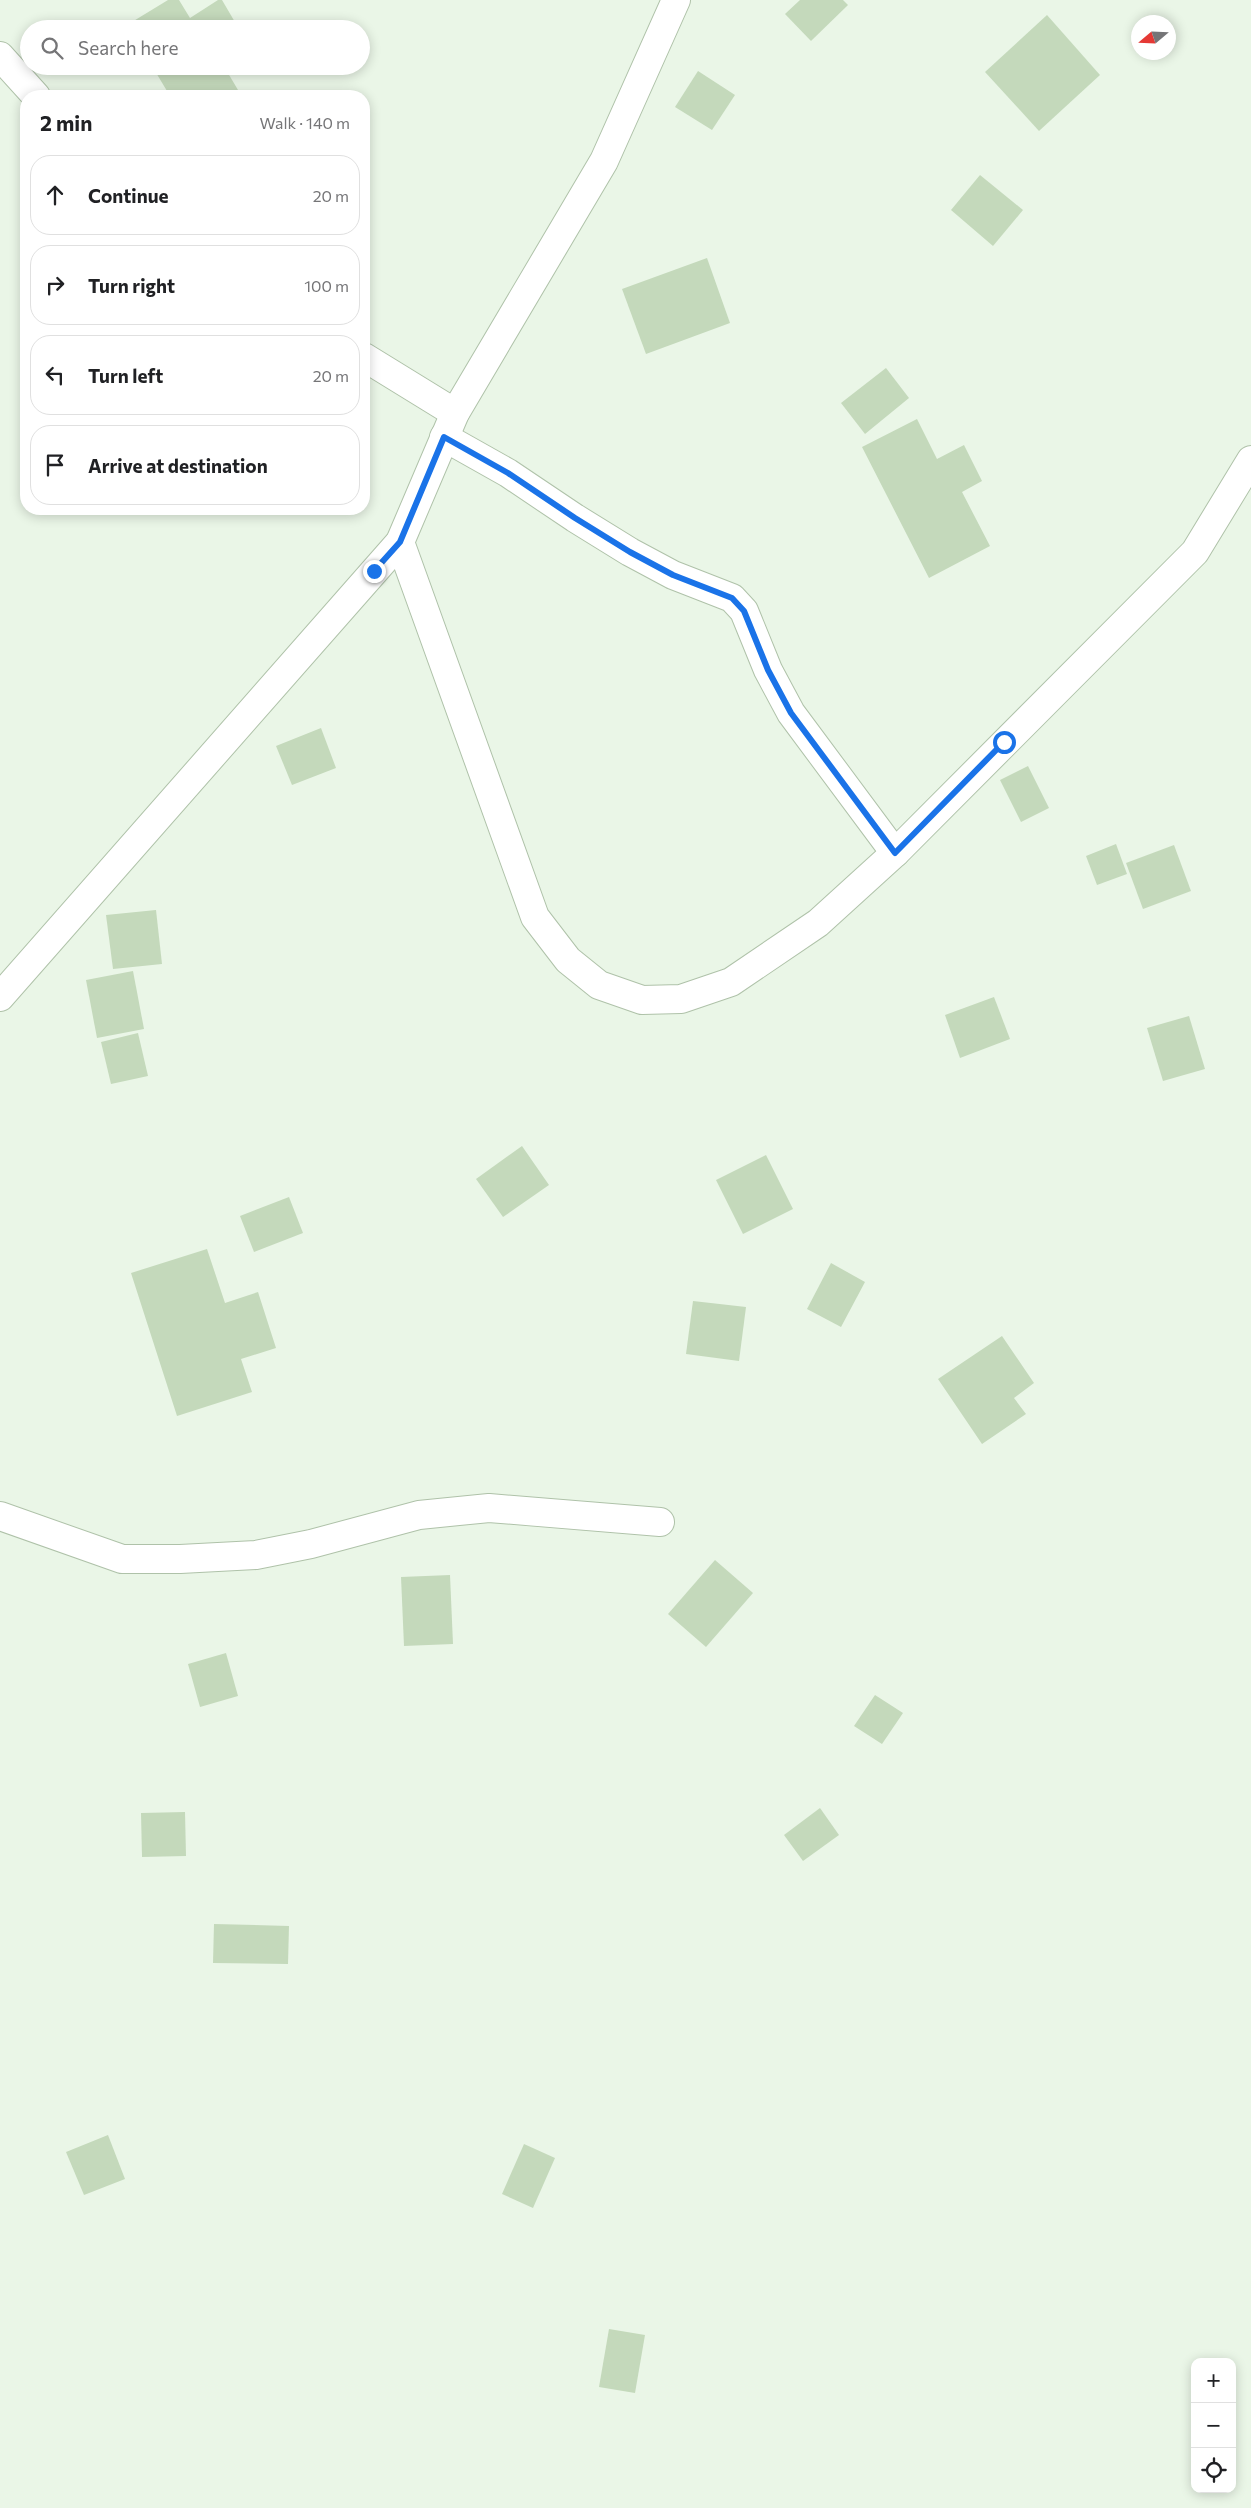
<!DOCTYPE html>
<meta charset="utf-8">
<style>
body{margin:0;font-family:Commissioner,sans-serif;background:#f2f2f2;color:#202124}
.controls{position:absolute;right:15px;bottom:15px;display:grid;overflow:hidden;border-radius:10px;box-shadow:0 2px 12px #0003}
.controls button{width:45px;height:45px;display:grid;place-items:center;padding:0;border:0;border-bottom:1px solid #e0e0e0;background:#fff;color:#202124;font:25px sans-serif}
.compass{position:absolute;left:1131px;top:15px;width:45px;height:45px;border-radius:50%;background:#fff;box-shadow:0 2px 12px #0003;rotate:251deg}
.stop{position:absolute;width:15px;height:15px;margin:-11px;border:4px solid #1a73e8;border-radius:50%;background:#fff}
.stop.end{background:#1a73e8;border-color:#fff;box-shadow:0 1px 5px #0008}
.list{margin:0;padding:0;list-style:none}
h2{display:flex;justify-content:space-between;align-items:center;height:65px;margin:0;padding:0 20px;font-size:21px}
h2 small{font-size:16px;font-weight:400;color:#757577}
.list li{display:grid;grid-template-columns:32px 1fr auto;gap:15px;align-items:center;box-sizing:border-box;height:80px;margin:0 10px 10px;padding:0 10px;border:1px solid #e0e0e0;border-radius:20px}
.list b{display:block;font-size:19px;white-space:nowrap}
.list em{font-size:16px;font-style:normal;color:#757577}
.icon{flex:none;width:28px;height:28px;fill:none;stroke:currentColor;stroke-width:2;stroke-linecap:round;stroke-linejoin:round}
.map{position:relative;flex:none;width:1251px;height:2508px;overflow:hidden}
.search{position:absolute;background:#fff;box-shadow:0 2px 12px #0003;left:20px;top:20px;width:350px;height:55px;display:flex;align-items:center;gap:12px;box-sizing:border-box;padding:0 18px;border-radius:28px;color:#757577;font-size:19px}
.panel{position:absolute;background:#fff;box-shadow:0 2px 12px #0003;left:20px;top:90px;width:350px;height:425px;border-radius:20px}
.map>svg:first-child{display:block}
.building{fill:#c4d9bb}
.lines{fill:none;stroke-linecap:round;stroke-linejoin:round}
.street-casing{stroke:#afc2a9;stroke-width:30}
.street{stroke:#fff;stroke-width:28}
.route{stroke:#1a73e8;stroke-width:6}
</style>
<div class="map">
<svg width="1251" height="2508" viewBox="0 0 1251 2508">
<rect width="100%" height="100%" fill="#eaf6e7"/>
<g class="building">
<polygon points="168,0 179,0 190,18 218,0 222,0 239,29 129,29 127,25"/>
<polygon points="800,0 843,0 848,5 811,41 785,14"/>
<polygon points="1047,15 1100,75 1039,131 985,72"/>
<polygon points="152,66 228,66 225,68 238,90 227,96 170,96"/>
<polygon points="698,71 735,95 712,130 675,107"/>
<polygon points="980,175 1023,210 993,246 951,210"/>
<polygon points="707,258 730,323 646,354 622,289"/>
<polygon points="886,368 909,398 865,434 841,403"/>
<polygon points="917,419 937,459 964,445 982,481 962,492 990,546 929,578 862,447"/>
<polygon points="321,728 336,768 292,785 276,746"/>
<polygon points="1028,766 1049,808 1021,822 1000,780"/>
<polygon points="1116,844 1127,874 1097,885 1086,856"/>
<polygon points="1174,845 1191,891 1143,909 1126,863"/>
<polygon points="156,910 162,964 113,969 106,915"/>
<polygon points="133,971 144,1029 97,1038 86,980"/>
<polygon points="994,997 1010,1039 960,1058 945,1015"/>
<polygon points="1189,1016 1205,1069 1163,1081 1147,1028"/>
<polygon points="138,1033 148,1076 111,1084 101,1042"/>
<polygon points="522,1146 549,1185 503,1217 476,1179"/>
<polygon points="766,1155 793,1209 743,1234 716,1180"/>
<polygon points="289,1197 303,1233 254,1252 240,1216"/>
<polygon points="207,1249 225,1303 258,1292 276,1348 241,1359 252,1392 177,1416 131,1273"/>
<polygon points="831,1263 865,1282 841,1327 807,1309"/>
<polygon points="693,1301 746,1307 739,1361 686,1354"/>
<polygon points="1002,1336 1034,1383 1014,1398 1026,1414 982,1444 938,1379"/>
<polygon points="715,1560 753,1593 706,1647 668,1614"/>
<polygon points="450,1575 453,1644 404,1646 401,1577"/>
<polygon points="226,1653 238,1696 200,1707 188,1664"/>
<polygon points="875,1695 903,1713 882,1744 854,1726"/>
<polygon points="820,1808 839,1835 803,1861 784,1835"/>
<polygon points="185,1812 186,1856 142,1857 141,1813"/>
<polygon points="214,1924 289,1926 288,1964 213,1963"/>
<polygon points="108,2135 125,2179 84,2195 66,2152"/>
<polygon points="524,2144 555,2158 533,2208 502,2194"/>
<polygon points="609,2329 645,2335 635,2393 599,2387"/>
</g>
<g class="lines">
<g class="street-casing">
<g id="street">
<polyline points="0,56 36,96"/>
<polyline points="364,357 455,413"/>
<polyline points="444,437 508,473 575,518 630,552 673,575 732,598 744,611 768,670 791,713 895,853"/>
<polyline points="400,542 535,917 568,960 599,985 642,1000 681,999 731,982 818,923 895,853 1195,552 1251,460"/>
<polyline points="0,997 400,542 455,413 604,161 676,0"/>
<polyline points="0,1516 122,1559 180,1559 256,1555 311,1544 419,1515 489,1508 660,1522"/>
</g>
</g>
<use href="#street" class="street"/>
</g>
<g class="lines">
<polyline class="route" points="374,571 400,542 444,437 508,473 575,518 630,552 673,575 732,598 744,611 768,670 791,713 895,853 1004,742"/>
</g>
</svg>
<div class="controls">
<button>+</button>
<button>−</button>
<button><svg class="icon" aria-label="locate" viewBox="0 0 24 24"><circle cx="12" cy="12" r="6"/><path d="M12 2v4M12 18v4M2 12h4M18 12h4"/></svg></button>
</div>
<svg class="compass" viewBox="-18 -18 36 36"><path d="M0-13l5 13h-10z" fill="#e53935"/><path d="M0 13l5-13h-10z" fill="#757577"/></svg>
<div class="stop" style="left:1004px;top:742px"></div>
<div class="stop end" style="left:374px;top:571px"></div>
<div class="search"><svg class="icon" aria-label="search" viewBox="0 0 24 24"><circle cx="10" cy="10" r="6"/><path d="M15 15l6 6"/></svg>Search here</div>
<section class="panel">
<h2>2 min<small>Walk · 140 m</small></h2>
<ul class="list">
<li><svg class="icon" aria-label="ahead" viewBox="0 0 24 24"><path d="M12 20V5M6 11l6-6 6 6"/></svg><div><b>Continue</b></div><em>20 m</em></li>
<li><svg class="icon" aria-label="right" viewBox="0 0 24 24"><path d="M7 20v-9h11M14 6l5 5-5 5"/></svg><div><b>Turn right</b></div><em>100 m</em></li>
<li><svg class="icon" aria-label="left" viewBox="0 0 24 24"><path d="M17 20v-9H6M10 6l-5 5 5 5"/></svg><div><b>Turn left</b></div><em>20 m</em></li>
<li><svg class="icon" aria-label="arrive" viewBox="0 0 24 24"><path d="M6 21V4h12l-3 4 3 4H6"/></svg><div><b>Arrive at destination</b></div></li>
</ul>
</section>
</div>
